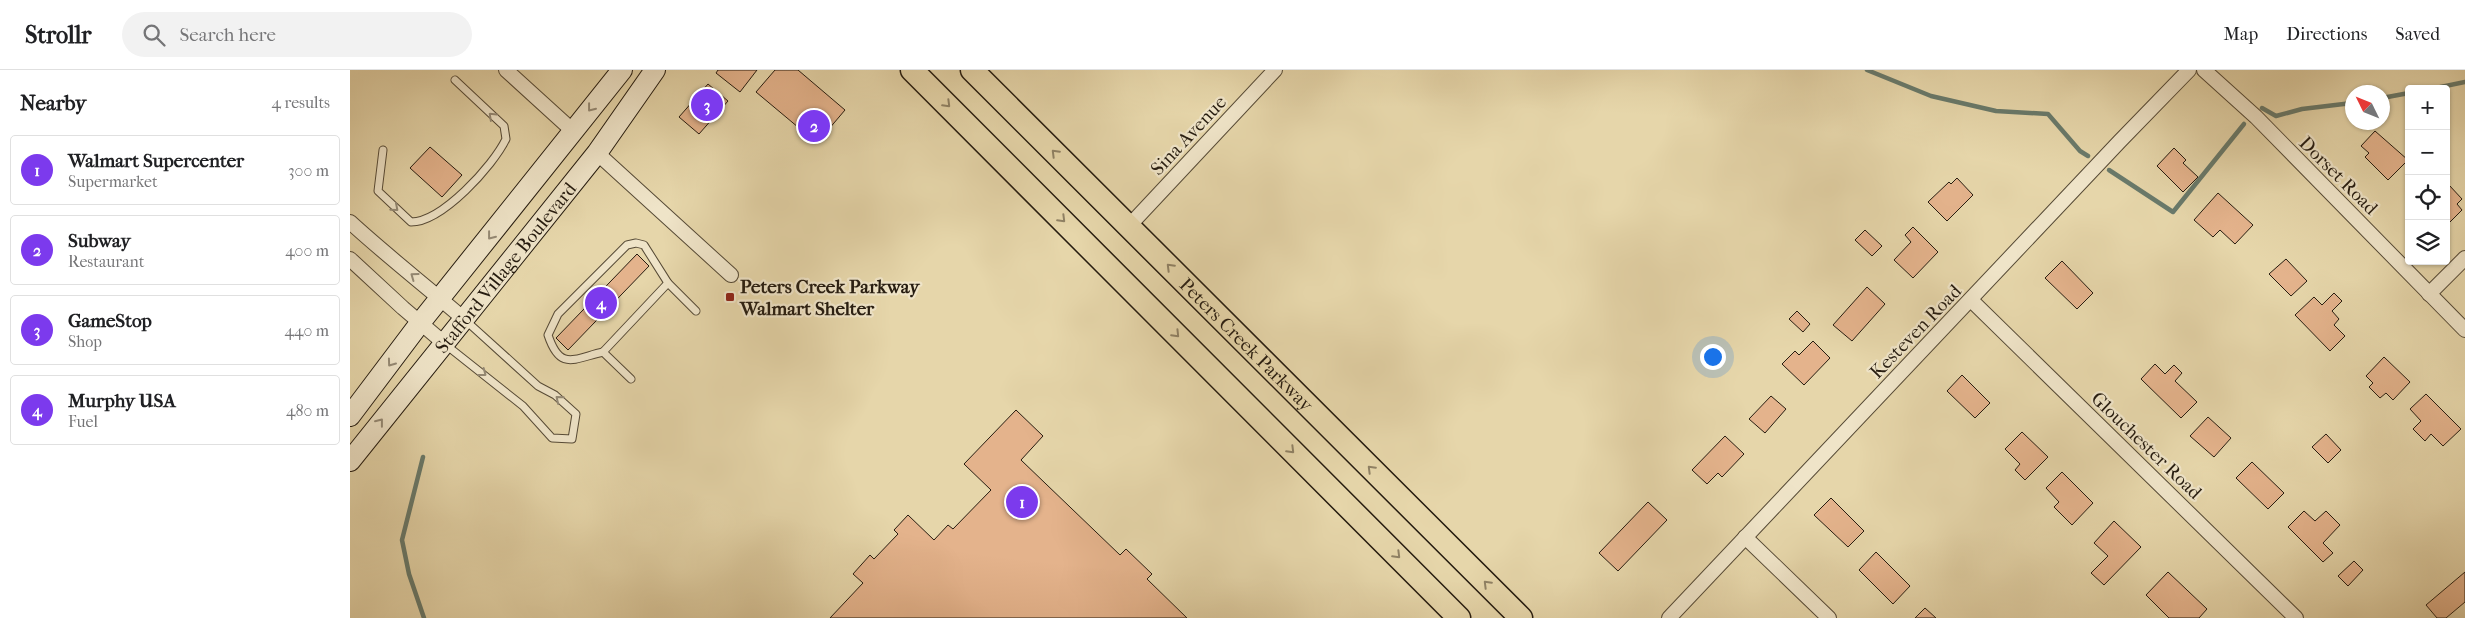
<!DOCTYPE html>
<meta charset="utf-8">
<style>
body{margin:0;font-family:"IM FELL French Canon",serif;background:#f2f2f2;color:#202124}
.controls{position:absolute;right:15px;top:15px;display:grid;overflow:hidden;border-radius:5px;box-shadow:0 1px 4px #0004}
.controls button{width:45px;height:45px;display:grid;place-items:center;padding:0;border:0;border-bottom:1px solid #e0e0e0;background:#fff;color:#202124;font:25px sans-serif}
.compass{position:absolute;left:1995px;top:15px;width:45px;height:45px;border-radius:50%;background:#fff;box-shadow:0 1px 4px #0004;rotate:313deg}
.you{position:absolute;left:1362px;top:286px;width:18px;height:18px;margin:-12px;border:4px solid #fff;border-radius:50%;background:#1a73e8;box-shadow:0 0 0 8px #1a73e833}
.badge{display:grid;place-items:center;width:32px;height:32px;border-radius:50%;background:#7c3aed;color:#fff;font-size:16px;font-weight:700}
.pin{position:absolute;translate:-50% -50%;border:2px solid #fff;box-shadow:0 1px 5px #0006}
.list{margin:0;padding:0;list-style:none}
h2{display:flex;justify-content:space-between;align-items:center;height:65px;margin:0;padding:0 20px;font-size:21px}
h2 small{font-size:16px;font-weight:400;color:#757577}
.list li{display:grid;grid-template-columns:32px 1fr auto;gap:15px;align-items:center;box-sizing:border-box;height:70px;margin:0 10px 10px;padding:0 10px;border:1px solid #e0e0e0;border-radius:5px}
.list b{display:block;font-size:19px;white-space:nowrap}
.list p{margin:0;font-size:16px;white-space:nowrap;color:#757577}
.list em{font-size:16px;font-style:normal;color:#757577}
.icon{flex:none;width:28px;height:28px;fill:none;stroke:currentColor;stroke-width:2;stroke-linecap:round;stroke-linejoin:round}
.map{position:relative;flex:none;width:2115px;height:548px;overflow:hidden}
header{display:flex;align-items:center;gap:30px;box-sizing:border-box;height:70px;padding:0 25px;background:#fff;border-bottom:1px solid #e0e0e0}
header strong{font-size:24px}
nav{display:flex;gap:28px;margin-inline-start:auto;font-size:18px}
.search{width:350px;height:45px;background:#f2f2f2;display:flex;align-items:center;gap:12px;box-sizing:border-box;padding:0 18px;border-radius:28px;color:#757577;font-size:19px}
main{display:flex}
aside{flex:1;background:#fff}
.map>svg:first-child{display:block}
.lines{fill:none;stroke-linecap:round;stroke-linejoin:round}
.stream{stroke:#697a6b;stroke-width:4.5}
.building{fill:#e4b38c;stroke:#261c10}
.service-casing{stroke:#564a36;stroke-width:9}
.minor-casing{stroke:#564a36;stroke-width:16}
.secondary-casing{stroke:#261c10;stroke-width:22}
.primary-casing{stroke:#261c10;stroke-width:25}
.service{stroke:#efe4c8;stroke-width:7}
.minor{stroke:#efe4c8;stroke-width:14}
.secondary{stroke:#efe4c8;stroke-width:20}
.primary{stroke:#e6d6aa;stroke-width:22}
.oneway{stroke:#908265}
.oneway2{stroke:#958a75}
.poi-dot{fill:#8f2418;stroke:#efe4c8;stroke-width:2}
.labels{text-anchor:middle;stroke-width:4.5;stroke-linejoin:round;paint-order:stroke}
.street-label{font-size:19px;fill:#261c10;stroke:#efe4c8}
.poi-label{font-size:19px;font-weight:bold;fill:#261c10;stroke:#efe4c8;text-anchor:start}
</style>
<header>
<strong>Strollr</strong>
<div class="search"><svg class="icon" aria-label="search" viewBox="0 0 24 24"><circle cx="10" cy="10" r="6"/><path d="M15 15l6 6"/></svg>Search here</div>
<nav><a>Map</a><a>Directions</a><a>Saved</a></nav>
</header>
<main>
<aside>
<h2>Nearby<small>4 results</small></h2>
<ul class="list">
<li><span class="badge">1</span><div><b>Walmart Supercenter</b><p>Supermarket</p></div><em>300 m</em></li>
<li><span class="badge">2</span><div><b>Subway</b><p>Restaurant</p></div><em>400 m</em></li>
<li><span class="badge">3</span><div><b>GameStop</b><p>Shop</p></div><em>440 m</em></li>
<li><span class="badge">4</span><div><b>Murphy USA</b><p>Fuel</p></div><em>480 m</em></li>
</ul>
</aside>
<div class="map">
<svg width="2115" height="548" viewBox="0 0 2115 548">
<rect width="100%" height="100%" fill="#e6d6aa"/>
<filter id="stains"><feTurbulence type="fractalNoise" baseFrequency=".004" numOctaves="4"/><feColorMatrix values="0 0 0 0 .2 0 0 0 0 .09 0 0 0 0 .02 0 0 0 .5 -.17"/></filter>
<radialGradient id="worn" r=".72"><stop offset=".6" stop-color="#630" stop-opacity="0"/><stop offset="1" stop-color="#630" stop-opacity=".3"/></radialGradient>
<g class="lines">
<g class="stream">
<polyline points="1517,0 1581,26 1646,41 1698,44 1730,81 1738,86"/>
<polyline points="2081,19 2115,12"/>
<polyline points="2032,28 2059,23"/>
<polyline points="1912,38 1926,46 1952,39 2002,33"/>
<polyline points="1759,100 1823,142 1894,54"/>
<polyline points="73,387 52,470 59,504 74,548"/>
</g>
</g>
<g class="building">
<polygon points="368,0 407,0 390,22 366,3"/>
<polygon points="425,0 448,0 495,40 467,73 406,22"/>
<polygon points="358,14 378,31 349,64 329,47"/>
<polygon points="2025,61 2058,90 2038,110 2015,87 2019,83 2011,76"/>
<polygon points="80,77 112,105 92,127 60,98"/>
<polygon points="1824,78 1836,90 1833,93 1848,107 1833,122 1807,96"/>
<polygon points="1607,108 1623,125 1597,151 1578,132 1599,112 1601,114"/>
<polygon points="2099,115 2112,129 2107,134 2112,140 2096,156 2096,118"/>
<polygon points="1868,123 1903,155 1885,174 1870,160 1863,167 1844,150"/>
<polygon points="1563,157 1588,182 1563,208 1544,190 1561,172 1555,165"/>
<polygon points="1515,160 1532,176 1522,186 1505,170"/>
<polygon points="287,184 299,196 218,280 206,268"/>
<polygon points="1936,189 1957,211 1941,226 1919,204"/>
<polygon points="1712,191 1743,223 1727,239 1695,208"/>
<polygon points="1517,217 1535,234 1502,271 1483,255"/>
<polygon points="1984,223 1992,231 1982,241 1989,249 1984,255 1995,266 1980,281 1945,245 1964,227 1972,235"/>
<polygon points="1447,241 1460,254 1453,262 1439,249"/>
<polygon points="1463,271 1480,288 1454,315 1432,294 1445,281 1449,285"/>
<polygon points="2034,287 2060,312 2043,330 2036,323 2030,328 2019,317 2023,313 2016,306"/>
<polygon points="1805,294 1815,304 1824,295 1832,303 1825,311 1847,332 1831,348 1791,309"/>
<polygon points="1612,305 1640,333 1625,348 1597,321"/>
<polygon points="2076,324 2111,359 2093,376 2081,364 2075,371 2063,359 2071,351 2060,339"/>
<polygon points="1421,326 1436,339 1415,363 1399,349"/>
<polygon points="666,340 693,366 671,390 770,485 776,479 802,504 797,509 837,548 480,548 513,513 503,504 520,485 524,489 548,464 544,460 558,445 584,470 598,455 603,459 641,420 614,394"/>
<polygon points="1858,347 1881,368 1864,387 1840,366"/>
<polygon points="1672,362 1698,387 1675,410 1665,400 1670,394 1655,379"/>
<polygon points="1976,364 1991,380 1978,393 1962,377"/>
<polygon points="1375,366 1394,384 1372,407 1368,403 1357,414 1342,400"/>
<polygon points="1902,392 1934,423 1918,439 1886,408"/>
<polygon points="1712,402 1743,433 1722,455 1704,437 1709,432 1696,418"/>
<polygon points="1481,428 1514,461 1498,477 1464,445"/>
<polygon points="1298,432 1317,450 1268,501 1249,483"/>
<polygon points="1954,441 1965,451 1976,441 1990,455 1973,473 1983,483 1973,492 1938,457"/>
<polygon points="1764,451 1791,477 1754,515 1741,503 1758,486 1744,473"/>
<polygon points="1526,482 1560,516 1543,534 1509,500"/>
<polygon points="2004,491 2013,500 1998,516 1988,506"/>
<polygon points="1818,502 1857,539 1849,548 1819,548 1796,525"/>
<polygon points="2115,502 2115,532 2096,548 2087,548 2076,535"/>
<polygon points="1575,538 1586,548 1565,548"/>
</g>
<g class="lines">
<g class="service-casing">
<g id="service">
<path d="M 33,80 L 28,121 L 61,152 C 92,152 143,96 156,69 L 154,56 L 105,10"/>
<polyline points="96,275 173,336 202,368 222,369 226,344 205,325 188,316 114,249"/>
<path d="M 253,282 C 223,289 210,301 198,265 L 208,244 L 277,175 L 286,173 L 294,175 L 318,213"/>
<polyline points="281,309 253,282 318,213 346,241"/>
</g>
</g>
<g class="minor-casing">
<g id="minor">
<polyline points="156,0 223,61"/>
<polyline points="1854,0 1906,47 2115,260"/>
<polyline points="247,83 381,205"/>
<path d="M 0,152 C 37,186 76,216 114,249"/>
<polyline points="779,156 925,0"/>
<polyline points="0,189 53,238 94,273"/>
<polyline points="2079,224 2115,188"/>
<polyline points="1621,230 1946,548"/>
<polyline points="1395,467 1479,548"/>
<polyline points="1319,548 1770,71 1839,0"/>
</g>
</g>
<g class="secondary-casing">
<g id="secondary">
<polyline points="0,346 70,253 272,0"/>
<path id="s1" d="M 0,391 L 247,83 L 305,0"/>
</g>
</g>
<g class="primary-casing">
<g id="primary">
<polyline points="562,0 1109,548"/>
<path id="s2" d="M 622,0 L 1171,548"/>
</g>
</g>
<use href="#service" class="service"/>
<use href="#minor" class="minor"/>
<use href="#secondary" class="secondary"/>
<use href="#primary" class="primary"/>
</g>
<defs><path id="oneway-chevron" d="M-2-3.5L2.5 0L-2 3.5" fill="none" stroke-width="1.6" stroke-linecap="round" stroke-linejoin="round" transform="scale(1.25)"/></defs>
<g class="oneway">
<use href="#oneway-chevron" transform="translate(597 34) rotate(45)"/>
<use href="#oneway-chevron" transform="translate(705 83) rotate(-135)"/>
<use href="#oneway-chevron" transform="translate(712 149) rotate(45)"/>
<use href="#oneway-chevron" transform="translate(820 197) rotate(-135)"/>
<use href="#oneway-chevron" transform="translate(826 264) rotate(46)"/>
<use href="#oneway-chevron" transform="translate(941 380) rotate(45)"/>
<use href="#oneway-chevron" transform="translate(1021 399) rotate(-135)"/>
<use href="#oneway-chevron" transform="translate(1047 485) rotate(45)"/>
<use href="#oneway-chevron" transform="translate(1137 514) rotate(-135)"/>
</g>
<g class="oneway2">
<use href="#oneway-chevron" transform="translate(241 38) rotate(128)"/>
<use href="#oneway-chevron" transform="translate(142 46) rotate(-137)"/>
<use href="#oneway-chevron" transform="translate(45 138) rotate(41)"/>
<use href="#oneway-chevron" transform="translate(141 166) rotate(128)"/>
<use href="#oneway-chevron" transform="translate(64 206) rotate(-144)"/>
<use href="#oneway-chevron" transform="translate(41 293) rotate(126)"/>
<use href="#oneway-chevron" transform="translate(133 303) rotate(37)"/>
<use href="#oneway-chevron" transform="translate(209 329) rotate(-141)"/>
<use href="#oneway-chevron" transform="translate(30 352) rotate(-52)"/>
</g>
<rect class="poi-dot" x="375" y="222" width="10" height="10" rx="2.5"/>
<g class="labels">
<g class="street-label">
<text transform="translate(838 65) rotate(-47)" y="7">Sina Avenue</text>
<text transform="translate(1989 105) rotate(45)" y="7">Dorset Road</text>
<text dy="7" stroke="none"><textPath href="#s1" startOffset="248">Stafford Village Boulevard</textPath></text>
<text transform="translate(1565 261) rotate(-46)" y="7">Kesteven Road</text>
<text dy="7" stroke="none"><textPath href="#s2" startOffset="388">Peters Creek Parkway</textPath></text>
<text transform="translate(1797 375) rotate(44)" y="7">Glouchester Road</text>
</g>
<g class="poi-label">
<text x="390" y="223">Peters Creek Parkway<tspan x="390" dy="22">Walmart Shelter</tspan></text>
</g>
</g>
<rect width="100%" height="100%" filter="url(#stains)"/>
<rect width="100%" height="100%" fill="url(#worn)"/>
</svg>
<div class="controls">
<button>+</button>
<button>−</button>
<button><svg class="icon" aria-label="locate" viewBox="0 0 24 24"><circle cx="12" cy="12" r="6"/><path d="M12 2v4M12 18v4M2 12h4M18 12h4"/></svg></button>
<button><svg class="icon" aria-label="layers" viewBox="0 0 24 24"><path d="M12 4l9 5-9 5-9-5zM3 14l9 5 9-5"/></svg></button>
</div>
<svg class="compass" viewBox="-18 -18 36 36"><path d="M0-13l5 13h-10z" fill="#e53935"/><path d="M0 13l5-13h-10z" fill="#757577"/></svg>
<div class="you"></div>
<div class="pin badge" style="left:672px;top:432px">1</div>
<div class="pin badge" style="left:464px;top:56px">2</div>
<div class="pin badge" style="left:357px;top:35px">3</div>
<div class="pin badge" style="left:251px;top:233px">4</div>
</div>
</main>
